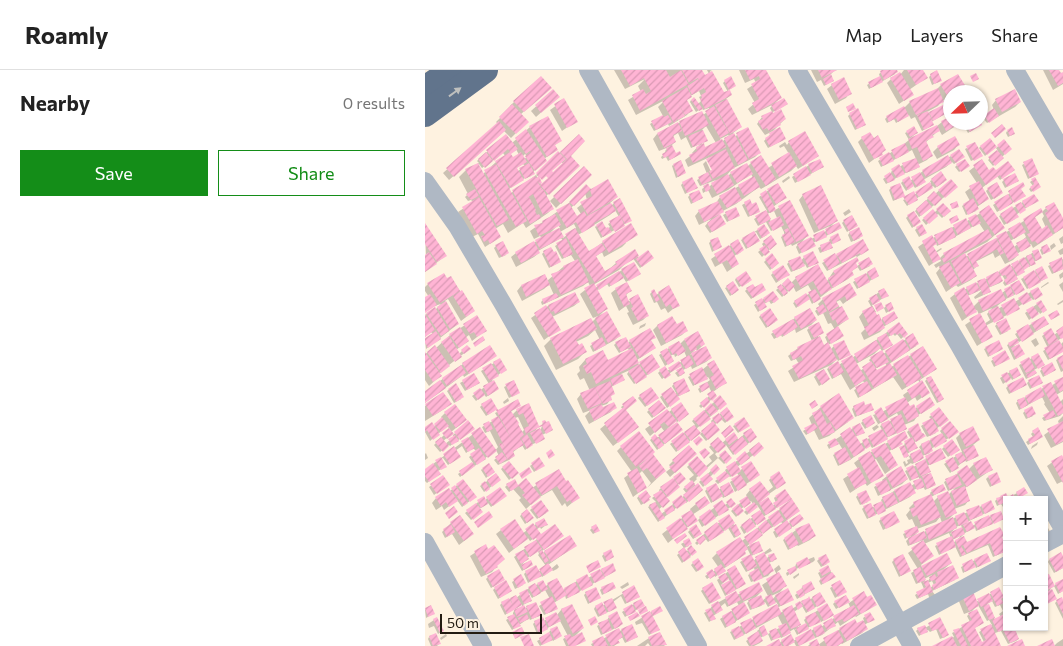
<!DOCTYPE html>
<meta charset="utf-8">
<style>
body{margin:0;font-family:Commissioner,sans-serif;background:#f6f6f6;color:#222}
.controls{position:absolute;right:15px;bottom:15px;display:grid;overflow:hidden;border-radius:0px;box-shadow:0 1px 4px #0004}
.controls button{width:45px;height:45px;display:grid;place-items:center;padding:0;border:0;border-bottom:1px solid #e0e0e0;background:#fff;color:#222;font:25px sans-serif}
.compass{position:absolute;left:518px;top:15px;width:45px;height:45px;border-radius:50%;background:#fff;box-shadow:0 1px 4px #0004;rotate:247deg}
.scale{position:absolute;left:15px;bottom:12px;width:102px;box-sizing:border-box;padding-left:5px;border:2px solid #231c12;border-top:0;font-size:14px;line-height:18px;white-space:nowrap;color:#231c12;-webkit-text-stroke:4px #fef2e0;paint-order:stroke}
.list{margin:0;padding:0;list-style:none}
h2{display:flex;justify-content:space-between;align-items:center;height:65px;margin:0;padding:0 20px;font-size:21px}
h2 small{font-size:16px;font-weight:400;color:#767676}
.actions{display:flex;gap:10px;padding:15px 20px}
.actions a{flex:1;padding:11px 0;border:1px solid #148d18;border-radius:0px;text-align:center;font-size:18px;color:#148d18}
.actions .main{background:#148d18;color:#fff}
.icon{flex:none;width:28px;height:28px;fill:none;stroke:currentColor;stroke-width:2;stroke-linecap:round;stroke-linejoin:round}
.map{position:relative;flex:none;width:638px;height:576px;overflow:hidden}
header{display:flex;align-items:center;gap:30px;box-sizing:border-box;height:70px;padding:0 25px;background:#fff;border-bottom:1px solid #e0e0e0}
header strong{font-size:24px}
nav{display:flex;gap:28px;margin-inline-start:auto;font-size:18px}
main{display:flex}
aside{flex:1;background:#fff}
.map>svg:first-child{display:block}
.shadow{fill:#0003;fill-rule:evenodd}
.building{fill:url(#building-hatch)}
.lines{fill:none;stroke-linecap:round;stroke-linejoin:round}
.minor{stroke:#afb8c4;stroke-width:18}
.highway{stroke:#61748c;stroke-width:26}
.oneway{fill:#bfc0be}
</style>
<header>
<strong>Roamly</strong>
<nav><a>Map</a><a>Layers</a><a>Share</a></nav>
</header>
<main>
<aside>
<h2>Nearby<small>0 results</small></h2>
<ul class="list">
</ul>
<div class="actions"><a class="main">Save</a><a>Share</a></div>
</aside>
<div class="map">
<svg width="638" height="576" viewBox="0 0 638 576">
<defs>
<pattern id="building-hatch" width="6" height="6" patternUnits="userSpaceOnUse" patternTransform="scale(1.25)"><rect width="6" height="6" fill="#ffb4d4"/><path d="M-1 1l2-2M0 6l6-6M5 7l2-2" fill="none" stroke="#da9ab5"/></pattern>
</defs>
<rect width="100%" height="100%" fill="#fef2e0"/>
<g class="shadow">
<path d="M 189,0 L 276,0 L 279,6 L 284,4 L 282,0 L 287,0 L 285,1 L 299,24 L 303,22 L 298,13 L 300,11 L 307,18 L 303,20 L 306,25 L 301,29 L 316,57 L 308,63 L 309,67 L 322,59 L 334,83 L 330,87 L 307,99 L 301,106 L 303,106 L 306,103 L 322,97 L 326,93 L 343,98 L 364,84 L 359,76 L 355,78 L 354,76 L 360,72 L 362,75 L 364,72 L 393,86 L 373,99 L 371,96 L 366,101 L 336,119 L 334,117 L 311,134 L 296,142 L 294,145 L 299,154 L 285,163 L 280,156 L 286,149 L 274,155 L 270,146 L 274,141 L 291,133 L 295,127 L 328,108 L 326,104 L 303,120 L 287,128 L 283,120 L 278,123 L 277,119 L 283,115 L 284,117 L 291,110 L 275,116 L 272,110 L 282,104 L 278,94 L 281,91 L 288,106 L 291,105 L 282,90 L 285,87 L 263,97 L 260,90 L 268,84 L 267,83 L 275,74 L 266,78 L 261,67 L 256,70 L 253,63 L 247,67 L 250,72 L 246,76 L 250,85 L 255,84 L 243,91 L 241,87 L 237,89 L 236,87 L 241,83 L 240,81 L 244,77 L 234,81 L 228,69 L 232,64 L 276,42 L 278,45 L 285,40 L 284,38 L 278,40 L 277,38 L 271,42 L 265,32 L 266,30 L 273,34 L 276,31 L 274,27 L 276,26 L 274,21 L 260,29 L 266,40 L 262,45 L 244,56 L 243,54 L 229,61 L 225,54 L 238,46 L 233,37 L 240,30 L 211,45 L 203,30 L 216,22 L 213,16 L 220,9 L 200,19 ZM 281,56 L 291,73 L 280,78 L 277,73 L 281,70 L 277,60 ZM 303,65 L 304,65 L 297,72 L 295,69 Z"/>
<polygon points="314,0 340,0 355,28 349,34 327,45 323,39 330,33 322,19 331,13 329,9 320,13"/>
<polygon points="386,0 410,0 405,5 406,12 399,16 396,10 392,12"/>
<polygon points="459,0 470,0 470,4 444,19 442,15 455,7 454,4"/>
<polygon points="496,0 501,8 484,20 487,25 474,34 462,13 466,9 475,5 479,0"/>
<polygon points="618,0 633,0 636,5 638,4 638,14 628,20"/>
<polygon points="506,5 513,12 507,15 504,7"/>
<polygon points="407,15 425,23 421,28 410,34 402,19"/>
<polygon points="516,15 539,17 533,22 526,22 526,27 517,31 513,36 502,42 503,44 520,36 523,42 506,52 506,56 497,61 490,47 486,49 484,45 471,53 469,49 462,53 460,49 462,47 480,37 485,32 511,20"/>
<polygon points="128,21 129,31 111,47 106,41"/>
<polygon points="120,22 95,45 102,52 86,68 78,60 75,65 24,110 18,103 73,54 71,52 86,37 85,36 89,32"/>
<polygon points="139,30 151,51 137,61 125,40"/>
<polygon points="571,30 595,32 590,37 562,53 558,48 569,40 567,35"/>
<polygon points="349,34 359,36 346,43 360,49 347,62 358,70 343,78 339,71 348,61 340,65 332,54 337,47 347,42 345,38"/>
<polygon points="425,44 438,56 430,60 423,46"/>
<polygon points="517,52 537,52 517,65 514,60 500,73 506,86 502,90 492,95 493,97 491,99 478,104 461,114 458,109 466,103 467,100 491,89 487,80 456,97 453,91 479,74 484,70 480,63 482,62 491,63 485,69 512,56"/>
<polygon points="541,54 554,56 543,63 539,56"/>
<path d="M 105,57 L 135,71 L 129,76 L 131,80 L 119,89 L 120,90 L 107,103 L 106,106 L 98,109 L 84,119 L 86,123 L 111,105 L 117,115 L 124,108 L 122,105 L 117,109 L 111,105 L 153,66 L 144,86 L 153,96 L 120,127 L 127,139 L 123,143 L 101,158 L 98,153 L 83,163 L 78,154 L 70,159 L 75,167 L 60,177 L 53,164 L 47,167 L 33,142 L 48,132 L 46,130 L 43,131 L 40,127 L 43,124 L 34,107 L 41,100 L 54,93 L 52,91 L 57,86 L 81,66 L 87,73 ZM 91,79 L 94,85 L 82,92 L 81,87 ZM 78,83 L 81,87 L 71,92 L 58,104 L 52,95 L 54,94 L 57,98 ZM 100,84 L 102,86 L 99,90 L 97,87 ZM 136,92 L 139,94 L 128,104 L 126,101 ZM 98,94 L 100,96 L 93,101 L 91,98 Z"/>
<polygon points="582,61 587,65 583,67 581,63"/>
<polygon points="437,68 456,84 444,93 433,72"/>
<polygon points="579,71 585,79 568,96 563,90 573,81 571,78"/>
<polygon points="533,75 529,80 512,89 508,82 513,77"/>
<polygon points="556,76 570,77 560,86 554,78"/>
<polygon points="542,78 554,87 546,91 540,79"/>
<polygon points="526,86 536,89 529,94 527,92 521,97 498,110 497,114 490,118 488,115 481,121 476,113 478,111 485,111 498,101"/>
<polygon points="606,90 613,104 603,109 597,95"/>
<polygon points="557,91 564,101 586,101 575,110 572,106 557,118 563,129 552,137 551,141 541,145 537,136 545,131 540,122 552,113 544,101"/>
<polygon points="248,95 260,103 251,108 247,96"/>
<polygon points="384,95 398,97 370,113 367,107"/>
<polygon points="532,95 541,97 534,102 530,97"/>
<polygon points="159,98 165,105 131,138 125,131"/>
<polygon points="364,106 365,108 358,113 357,111"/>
<polygon points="609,109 612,118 606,122 604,119 608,116 605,112"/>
<polygon points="507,110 519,112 510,118 508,116 482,136 478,130 489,125 506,113 505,111"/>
<polygon points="526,110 532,117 494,147 490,141 509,123 510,124"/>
<polygon points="579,110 593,111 580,118 577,112"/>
<polygon points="258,113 271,118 260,124 256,115"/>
<path d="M 352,114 L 360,128 L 348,137 L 350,140 L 364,132 L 382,166 L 375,174 L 399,163 L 405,156 L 389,163 L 374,130 L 378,125 L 411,151 L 404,158 L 416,158 L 388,173 L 387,177 L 374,184 L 371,177 L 375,172 L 367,176 L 366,174 L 360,177 L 356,167 L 359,165 L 359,162 L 356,156 L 346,161 L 341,152 L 333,156 L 329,149 L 342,141 L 334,127 ZM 349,141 L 352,148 L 346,152 L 342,144 Z"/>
<polygon points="598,114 595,119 597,127 572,142 568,135"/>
<path d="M 161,116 L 166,120 L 192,127 L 185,133 L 186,136 L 189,133 L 203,152 L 176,168 L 170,157 L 171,156 L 180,160 L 185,157 L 183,154 L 194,147 L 190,140 L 185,145 L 153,165 L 163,183 L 178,172 L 200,171 L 201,173 L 197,177 L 179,187 L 177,182 L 170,187 L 180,203 L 191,193 L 210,181 L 214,188 L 226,190 L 215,198 L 207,187 L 194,200 L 168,215 L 170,218 L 197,200 L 213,205 L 201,212 L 198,207 L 184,217 L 182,214 L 171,221 L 181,239 L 173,247 L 194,266 L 190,270 L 168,282 L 165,276 L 175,270 L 170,260 L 163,266 L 151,272 L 160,282 L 153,289 L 131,300 L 119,276 L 126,269 L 167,252 L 173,246 L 168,248 L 155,224 L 165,216 L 163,212 L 158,216 L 117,235 L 116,232 L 118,230 L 129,225 L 124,214 L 119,219 L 97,231 L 92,221 L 96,216 L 119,205 L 122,211 L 138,197 L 150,191 L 146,185 L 137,189 L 130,176 L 138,171 L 136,168 L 113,181 L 114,183 L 109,187 L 91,197 L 86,187 L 91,183 L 117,168 L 115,166 L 109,169 L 105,161 L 143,134 ZM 160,123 L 162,130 L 152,138 L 156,144 L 151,147 L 146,138 ZM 149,154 L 151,158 L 138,168 L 135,162 ZM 133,155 L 135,158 L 127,163 L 126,162 Z"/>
<polygon points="466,118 479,126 468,131 464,120"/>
<polygon points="563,119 575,125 566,130 561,121"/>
<polygon points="265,125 277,128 266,134 263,127"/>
<polygon points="324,131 332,143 323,147 317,135"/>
<polygon points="598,132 610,132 589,146 590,149 579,155 574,146"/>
<polygon points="518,134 524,141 517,148 513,144 501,155 497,150 508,141 509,143"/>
<path d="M 563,137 L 578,158 L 562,172 L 539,184 L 541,187 L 569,170 L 616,140 L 617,142 L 621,138 L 638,151 L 638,158 L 608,178 L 606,174 L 592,184 L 593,185 L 588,190 L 580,194 L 575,185 L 570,188 L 568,183 L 550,192 L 552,196 L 548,200 L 551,206 L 546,210 L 533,217 L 531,215 L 521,222 L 511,203 L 515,198 L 514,196 L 511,198 L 509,195 L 516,191 L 515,188 L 519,184 L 560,162 L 554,153 L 528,168 L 512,176 L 511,173 L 507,177 L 510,182 L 516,178 L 517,179 L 511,183 L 514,189 L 504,196 L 493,177 L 507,167 L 508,168 L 541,150 L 542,151 L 551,146 ZM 617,142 L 619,146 L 617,149 L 621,158 L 616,160 L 609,148 ZM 599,163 L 601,167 L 589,177 L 585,171 Z"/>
<polygon points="310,139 313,146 302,152 298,145"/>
<polygon points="424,139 426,142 420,146 418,143"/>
<polygon points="483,146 492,154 487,158 481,148"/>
<polygon points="419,151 431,156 422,162 417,153"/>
<polygon points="0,155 20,186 0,202 1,186"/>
<polygon points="339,156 342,165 335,169 331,162 329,163 331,173 321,179 316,170"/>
<polygon points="492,158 501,163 494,167 490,160"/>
<polygon points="425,162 435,168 426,172 423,165"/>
<polygon points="638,166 638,173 636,174 634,169"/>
<polygon points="406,168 412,171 405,175 406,178 405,179 395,183 393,178 405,172 404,170"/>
<polygon points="286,171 295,177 287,182 284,173"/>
<polygon points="339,172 349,175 337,187 333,182 339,177 337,174"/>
<polygon points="629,173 631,176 626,180 625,176"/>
<polygon points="306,175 316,182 309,186 313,194 302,202 297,193 290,197 286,189"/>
<polygon points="71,176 81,185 74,188 69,178"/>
<polygon points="617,178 624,181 617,185 615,180"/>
<polygon points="638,178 638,184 635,185 633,181"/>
<polygon points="443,180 432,187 431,186 402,201 397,193 412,185"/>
<path d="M 612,180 L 616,188 L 609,192 L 607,195 L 604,197 L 603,196 L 591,207 L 590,211 L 580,216 L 578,213 L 580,210 L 577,205 L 575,207 L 577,211 L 575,213 L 563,218 L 564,222 L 563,223 L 550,229 L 549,227 L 556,221 L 556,220 L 542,226 L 548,237 L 554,231 L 577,223 L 586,216 L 597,221 L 581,229 L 572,236 L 573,239 L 589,229 L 590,232 L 612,218 L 614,227 L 608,230 L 606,228 L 593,237 L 592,240 L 560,256 L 566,267 L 552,276 L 540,255 L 554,245 L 552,240 L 537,251 L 525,228 L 530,224 L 559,210 L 584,196 L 585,197 ZM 567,238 L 562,244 L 565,250 L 559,254 L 554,244 Z"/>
<polygon points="119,182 133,193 124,198 117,184"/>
<polygon points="379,187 390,194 382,198 380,194 376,198 366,202 362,194 364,192 376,191"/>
<polygon points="431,188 430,193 432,196 444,189 445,196 435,201 432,196 426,202 428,204 423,209 406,219 387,234 384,228 371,238 368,233 387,222 383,215 371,222 368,216 357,227 351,220 363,210 366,213 371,208 402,211 408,202"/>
<polygon points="638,189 638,199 627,204 623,196"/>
<polygon points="341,190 351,195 345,200 339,192"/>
<polygon points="449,199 451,207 432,219 428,212"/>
<polygon points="611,201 620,209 602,219 596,209"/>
<polygon points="638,202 638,207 635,209 634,205"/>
<polygon points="348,203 361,206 351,213 346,205"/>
<polygon points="26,208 49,241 36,251 23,229 20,231 33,254 1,279 0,270 8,264 6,262 0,267 0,245 10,239 10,240 16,234 9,236 0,242 0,229 4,227 0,221 0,217 3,214 22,210"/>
<polygon points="311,208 324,212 314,217 310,210"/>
<polygon points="623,212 624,213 616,218 616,217"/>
<polygon points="638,212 638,222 634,215"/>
<polygon points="424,215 430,225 418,234 415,230 411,232 423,249 412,257 416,268 403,275 405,280 409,276 425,284 413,291 412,289 406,295 369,312 363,301 374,294 371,289 366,291 363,286 373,278 387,271 382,260 384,258 393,266 398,276 403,274 400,267 410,260 406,253 403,254 398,243 393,246 390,241 395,237 393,234 398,229"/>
<polygon points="302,217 311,222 305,226 300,218"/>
<polygon points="191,219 205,221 200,226 203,232 213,226 223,245 218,250 208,255 202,243 204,242 201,236 194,241 186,223"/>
<polygon points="322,219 330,219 338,221 326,229 320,221"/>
<polygon points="227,222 231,225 234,223 253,235 243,243 240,238 236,240 232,232 229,233 225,224"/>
<polygon points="454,222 460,227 447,235 451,242 449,243 456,251 457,249 470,250 458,257 459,258 455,262 439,270 436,263 440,259 434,247 438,242 447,238 443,231"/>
<polygon points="348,223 351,231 346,234 344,231 339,234 338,238 333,242 329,235"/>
<polygon points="150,224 154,232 149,236 127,247 134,259 119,270 106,248 123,236"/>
<polygon points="638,230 638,232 633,235 632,234"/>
<polygon points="612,234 620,240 615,244 614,242 604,250 600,243"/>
<polygon points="461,236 468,239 461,243 459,238"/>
<polygon points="336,245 350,252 341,258 334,247"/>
<polygon points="52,247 61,260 47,271 44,265 40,268 43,271 31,280 34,284 37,281 42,281 24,295 14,304 15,306 4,316 0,310 0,284 11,278 25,265"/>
<polygon points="618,247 620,256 594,272 594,271 588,277 594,275 596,286 589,290 582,275 593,269 590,264"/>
<polygon points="370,248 391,250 386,255 371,263 370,259 357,267 356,265 349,269 346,264"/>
<polygon points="221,253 220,256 214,259 215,256"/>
<path d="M 473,254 L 481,264 L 476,269 L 472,264 L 470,266 L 468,264 L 463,267 L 465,276 L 457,281 L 455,278 L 449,284 L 431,294 L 435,301 L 446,293 L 444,290 L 447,287 L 458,284 L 481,269 L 491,276 L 464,294 L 466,297 L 498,278 L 511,299 L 495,310 L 503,323 L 492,331 L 490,327 L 482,333 L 484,338 L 490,339 L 492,337 L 507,337 L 493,345 L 489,351 L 479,355 L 479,360 L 461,368 L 459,371 L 447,378 L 445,375 L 425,390 L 413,396 L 408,385 L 418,380 L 413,372 L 404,379 L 402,375 L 428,358 L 436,364 L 430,367 L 435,374 L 457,360 L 455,356 L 457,355 L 474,347 L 472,343 L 452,355 L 454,357 L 449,361 L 447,358 L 453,354 L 448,345 L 457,342 L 480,329 L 478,325 L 495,313 L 493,310 L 477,320 L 468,307 L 433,328 L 429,320 L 440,314 L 438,311 L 425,320 L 416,304 L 407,309 L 402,299 L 405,297 L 414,295 L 426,286 L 427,288 ZM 460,293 L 462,296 L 451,302 L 450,299 Z"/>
<polygon points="572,254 583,261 575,265 570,256"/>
<polygon points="232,256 262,260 257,265 236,276 228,260"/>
<polygon points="638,258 638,267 632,271 635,275 638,272 638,281 623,290 618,281 623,278 617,266 626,260 629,265"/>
<polygon points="229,267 225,271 230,278 212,290 214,295 215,293 234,297 209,314 202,304 205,300 196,304 198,310 186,317 189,323 185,327 186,329 182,334 176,336 177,339 190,337 186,342 164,354 160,346 166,340 158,343 152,329 156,324 165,321 159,308 155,310 152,304 155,301 154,297 160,290 182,292 204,281 203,278 194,283 189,275 191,273 203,273 205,271"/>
<polygon points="611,268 614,274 610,277 606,271"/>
<polygon points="259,270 279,274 272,281 271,279 265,285 280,278 286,288 281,292 267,299 266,296 258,300 257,305 253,307 250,303 257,298 256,295 237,309 233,303 235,301 242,301 262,288 259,281 250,287 249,284 245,286 246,292 240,296 234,285 244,278 255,274"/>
<polygon points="561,278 575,280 563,287 559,279"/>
<polygon points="580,282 581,290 569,297 566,291"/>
<polygon points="71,286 39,307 38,305 0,333 0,322 38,294"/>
<polygon points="638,286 638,301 636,302 631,290"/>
<polygon points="607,288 616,296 609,300 611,303 609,305 601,309 594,295"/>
<polygon points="69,293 78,301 67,310 73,319 61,327 59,324 51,331 47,326 64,314 56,301"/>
<polygon points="283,295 300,313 288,322 291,326 276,338 274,336 287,323 284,317 275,323 273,319 285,310 283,307 268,316 263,307 277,300"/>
<polygon points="617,299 630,300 618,307 615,301"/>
<polygon points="585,302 593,306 587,310 586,308 578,314 575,308"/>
<polygon points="49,305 51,315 40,321 35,313"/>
<polygon points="391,305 402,311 394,316 389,307"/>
<polygon points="638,308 638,321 631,325 635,332 638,329 638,343 635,346 619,351 617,348 625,343 619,334 620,333 617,327 594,340 591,333 593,331 618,318 626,316"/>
<polygon points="502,309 516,331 512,333 500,311"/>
<polygon points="604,311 616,313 605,319 602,313"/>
<polygon points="249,314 262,322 252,327 251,331 242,338 235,327 246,318 250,324 251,323 247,316"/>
<polygon points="30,315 36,329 29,333 22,321"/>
<polygon points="81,316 92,324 84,328 79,317"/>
<polygon points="583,316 599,316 584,324 581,318"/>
<polygon points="18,323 21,338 0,351 0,336"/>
<polygon points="215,326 230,329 220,337 213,328"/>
<polygon points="295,327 300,334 271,359 272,365 251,382 245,374 270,355 267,351"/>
<polygon points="83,328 84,331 79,334 78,332"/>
<polygon points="208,328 200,340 208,361 188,376 175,359 198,340 196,337"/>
<polygon points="255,334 261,346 252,352 251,351 242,359 252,364 232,380 225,370 230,366 232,368 240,362 236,357 225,366 220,359"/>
<polygon points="57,335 69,341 61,346 55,337"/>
<path d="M 103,335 L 113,357 L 109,363 L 116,359 L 118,352 L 125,361 L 117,365 L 117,370 L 108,374 L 100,380 L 97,375 L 87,383 L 89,386 L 84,390 L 73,395 L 69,390 L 74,386 L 71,380 L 35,407 L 33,404 L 48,393 L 44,387 L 51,381 L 48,378 L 41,383 L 37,376 L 30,381 L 32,388 L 23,395 L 18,388 L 16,389 L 18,398 L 13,401 L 12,405 L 2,413 L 0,411 L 0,400 L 55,359 L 70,381 L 73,377 L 65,361 L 60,363 L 57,357 L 73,348 L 70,343 L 72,342 L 93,337 L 85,342 L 87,345 L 92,340 ZM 93,347 L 99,360 L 97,362 L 90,348 Z"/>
<polygon points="396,337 423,352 404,366 394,370 389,360 381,365 378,361 387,355 384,348"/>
<polygon points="429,337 445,341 430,347 427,339"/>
<polygon points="302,339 308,346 300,353 296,349 289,355 293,360 281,371 275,364 287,353 286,351 288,349"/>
<polygon points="514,339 523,350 511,359 511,363 502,367 496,356 506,349 504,347"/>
<polygon points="224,340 237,340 227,348 222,342"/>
<polygon points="600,341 608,346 601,349 598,343"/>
<path d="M 20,343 L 36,354 L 26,362 L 28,365 L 43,352 L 47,360 L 25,376 L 24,375 L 15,382 L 9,375 L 25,359 L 22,356 L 5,371 L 0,362 L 0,358 L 8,357 L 17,349 L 16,347 ZM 27,364 L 29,367 L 20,374 L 18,371 Z"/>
<polygon points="638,346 638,372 626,378 619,365 634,354 633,351"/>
<polygon points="438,351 447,354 440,359 436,353"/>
<polygon points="310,355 321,357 313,363 308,356"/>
<polygon points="517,359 530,364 506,379 505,383 497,386 498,388 496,390 487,394 486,393 480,397 478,392 480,391 481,394 483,393 482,390 485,389 484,386 496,380 494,377 496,375 517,364 515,361"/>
<polygon points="484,360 497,368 488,373 491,378 482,384 483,386 481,388 476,377 479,376 480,372 486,369 482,362"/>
<polygon points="608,362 615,368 603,375 601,372 608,367 606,364"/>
<polygon points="479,363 474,376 464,381 472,395 460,404 451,389 449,390 457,405 442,416 440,413 425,423 418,409 433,399 429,393 434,389"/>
<polygon points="308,364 314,370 319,364 329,369 308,385 301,375 290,384 293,388 271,408 272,409 268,413 276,420 261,433 260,431 233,452 223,437 231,432 227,428 235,422 234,420 236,418 255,404 259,409 252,415 251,419 241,428 244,431 233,440 236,444 247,436 248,433 262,424 258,419 267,412 264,409 269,405 262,397 264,395 280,397 287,391 284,387 289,383 284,377 293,368 297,373"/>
<polygon points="535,364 554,370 548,375 553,386 541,392 540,390 525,403 519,394 537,382 531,368"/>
<polygon points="613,372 612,375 606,379 607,376"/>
<polygon points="334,374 338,378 312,397 314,401 326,393 334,405 310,422 305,412 314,406 312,403 305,407 304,406 293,414 290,411 301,402 300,400"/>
<polygon points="196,377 226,385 241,402 240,401 222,418 226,413 217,401 214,404 220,418 208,427 199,408 207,402 192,381"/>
<polygon points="519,377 531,381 523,387 517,379"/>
<polygon points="300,382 306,388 299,394 293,388"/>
<polygon points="1,383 3,388 0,390 0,384"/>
<polygon points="636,386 638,389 638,411 632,414 622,396"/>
<polygon points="501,387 517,389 502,396 505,401 501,405 510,415 500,420 498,416 486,421 489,423 485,427 442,449 437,439 439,437 447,438 457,432 456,430 458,428 469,421 484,413 486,416 495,410 493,406 485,411 480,401 500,391"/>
<polygon points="266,388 245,407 241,402 246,398 244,395 248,391"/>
<polygon points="114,389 116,397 109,402 105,396"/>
<polygon points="84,392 92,403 84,410 76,399"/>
<path d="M 549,394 L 566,400 L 540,418 L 544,430 L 540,435 L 529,439 L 530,443 L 522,451 L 566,432 L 567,440 L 542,452 L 543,454 L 547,456 L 566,446 L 578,449 L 551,461 L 550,457 L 540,463 L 533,470 L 541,474 L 576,468 L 579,482 L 568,487 L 563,475 L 535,487 L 530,476 L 514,485 L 510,476 L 526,468 L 524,463 L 499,474 L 507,486 L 496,495 L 497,497 L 526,493 L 519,499 L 530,510 L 507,521 L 511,526 L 505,530 L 503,524 L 492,529 L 490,525 L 499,519 L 496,512 L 491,514 L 486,503 L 493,499 L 483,483 L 499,471 L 498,470 L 483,476 L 481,471 L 487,465 L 480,469 L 478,464 L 491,458 L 487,449 L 484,450 L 481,445 L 485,440 L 484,438 L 489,433 L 506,425 L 505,423 L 507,421 L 517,421 L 506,427 L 508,432 L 513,427 L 523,425 L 530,418 L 523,421 L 519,412 L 533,403 L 544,399 ZM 515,447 L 517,453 L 487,468 L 493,462 L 492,459 L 511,452 ZM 536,455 L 537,458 L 525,464 L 531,457 ZM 535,466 L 535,467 L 528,473 L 527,470 ZM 507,505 L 503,511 L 501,512 L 499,509 ZM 507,511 L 509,515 L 505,518 L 503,513 Z"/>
<polygon points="291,396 293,399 285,407 286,409 278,417 274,412"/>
<polygon points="57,399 67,403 61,408 56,400"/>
<polygon points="133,401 153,428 142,437 140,433 137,436 127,420 113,428 101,439 94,430 96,428 88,419 84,422 80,417 82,415 93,416 100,410 107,418"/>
<polygon points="71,405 75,410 59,422 55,416"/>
<polygon points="462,406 482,409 477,414 453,426 449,417 458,412 457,410"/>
<polygon points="18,407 21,416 9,425 4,417"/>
<polygon points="563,407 574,412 565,417 561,409"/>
<polygon points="346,408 358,414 344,424 335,432 347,436 351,433 349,428 350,427 363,430 338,447 337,450 319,464 315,457 336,441 332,435 322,445 319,442 328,434 326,431 316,439 317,441 311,447 306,441 322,427 321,425 325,420 342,422 348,417 344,410"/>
<polygon points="38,410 50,427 37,437 32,430 19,440 17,436 11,440 7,433 11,428 25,421"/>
<polygon points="303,414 305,424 298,428 297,426 286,433 280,421 282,419 293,420"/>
<polygon points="592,423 599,424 590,429 582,430 582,443 576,434 572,436 570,431 572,429 580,424 583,428"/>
<polygon points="433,425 443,432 435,435 431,427"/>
<polygon points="214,426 221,432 216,435 212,428"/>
<polygon points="58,428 60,431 62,428 78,428 66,437 63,433 54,439 54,444 46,450 40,443"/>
<polygon points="306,430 307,436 277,457 273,450 275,448 297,432 300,435"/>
<polygon points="115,431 121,443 112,449 105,440"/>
<polygon points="271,434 282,435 267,445 269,452 243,473 237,464 266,441 265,439"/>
<polygon points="355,439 374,441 361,451 363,454 365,452 376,451 351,468 348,462 358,454 356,452 346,458 346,456 321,477 333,472 335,482 326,486 328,491 345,478 347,481 339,485 341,489 344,486 349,491 343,493 347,501 343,506 326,512 323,505 330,501 329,498 321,502 315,492 326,486 322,478 315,488 298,499 297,502 290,507 289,504 282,509 280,506 294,498 287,488 292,483 315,468 317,471"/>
<polygon points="102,440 106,450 100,454 95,446"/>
<polygon points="303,446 315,464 313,466 309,468 303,458 283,472 280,468 272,475 270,473 280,463"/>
<polygon points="456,449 471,453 458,460 454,451"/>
<polygon points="26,453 43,468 34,475 27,464 20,468 17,462"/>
<polygon points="111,454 121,455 116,459 115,457 111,460 112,466 105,471 103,468 84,483 71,464 76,460 98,463"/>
<polygon points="167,458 173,461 168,464 165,460"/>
<polygon points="623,458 626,463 619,467 619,460"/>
<polygon points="265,460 276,464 268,469 263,462"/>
<polygon points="371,460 389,466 385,470 373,476 372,475 363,480 358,470"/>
<polygon points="137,466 117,481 118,483 145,467 150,476 123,495 126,499 132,494 134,497 132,499 128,501 127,500 117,507 116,505 103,513 99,504 101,502 113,502 121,496 113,485 114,484 113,481 102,488 96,496 105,491 105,496 97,501 89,487 112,469"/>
<polygon points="263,470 264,476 259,478 256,474"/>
<polygon points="60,476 71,497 67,502 56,507 45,486"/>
<polygon points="266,477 270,482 257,493 252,485 259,479 261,482"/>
<polygon points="179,484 186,488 180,492 177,486"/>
<polygon points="389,487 390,490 388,492 371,499 362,506 361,503 370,497 371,494"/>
<polygon points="638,488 638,498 629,503 623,492 624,490"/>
<polygon points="394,489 402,494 396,497 392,491"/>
<polygon points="469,490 484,501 474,507 467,492"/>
<polygon points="550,490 564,491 551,498 550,496 538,503 536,497"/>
<polygon points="268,493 276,499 271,502 266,495"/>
<polygon points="354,495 356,499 352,502 360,516 355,522 346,526 348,529 351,525 365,531 352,538 355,543 366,537 367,539 383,528 385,530 387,528 399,532 381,543 377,536 369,542 375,554 370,560 381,554 379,550 381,548 401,535 405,547 396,552 395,550 372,565 369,559 364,562 362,565 356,568 355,566 346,571 343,564 358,556 353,546 309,570 305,562 307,561 353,535 351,532 343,537 340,532 336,536 325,540 322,533 327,528 318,532 324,543 300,558 295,549 314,536 312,532 302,537 300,533 295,537 294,542 288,546 287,550 284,552 279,543 285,539 287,536 310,523 312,525 334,514 337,521 329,529 337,531 343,526 337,515 352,505 349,499"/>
<polygon points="619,495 629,516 631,514 638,510 638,521 633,524 629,516 625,519 630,529 619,536"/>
<path d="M 309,497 L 317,516 L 300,526 L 292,510 ZM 303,508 L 305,511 L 296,516 L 296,515 Z"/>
<polygon points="403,497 409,507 396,515 394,511 396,509 393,503"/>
<polygon points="177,500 190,501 141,529 140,525 129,533 130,540 119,545 114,536 125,529 120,520 107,528 104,523 103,524 106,531 98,535 100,539 102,537 116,545 105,550 104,548 87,560 81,550 88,545 88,543 89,541 98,537 96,534 80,545 75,535 77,533 91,526 91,528 104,518 113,514 120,517 123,514 138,520 152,511 163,508"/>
<polygon points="374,503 374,505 369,509 368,507"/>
<polygon points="96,506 98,515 90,519 87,512"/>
<polygon points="63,507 77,511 66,518 61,509"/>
<polygon points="203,512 204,515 197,519 195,517"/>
<polygon points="415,512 418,523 410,528 405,518"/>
<polygon points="209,517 212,528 200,534 196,526 188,532 189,539 173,547 169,539 170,537 176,534 177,536"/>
<polygon points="377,517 387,520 372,529 370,525 376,520"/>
<polygon points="70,518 84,522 73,529 68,520"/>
<polygon points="177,518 190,518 177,525 175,520"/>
<polygon points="278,519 292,530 284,534 276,521"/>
<path d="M 574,519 L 578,528 L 582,526 L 582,557 L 593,569 L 591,571 L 583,574 L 576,561 L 570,563 L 564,569 L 574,576 L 510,576 L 529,567 L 527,563 L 529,562 L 545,552 L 542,546 L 547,541 L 539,544 L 533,529 L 537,525 L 551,532 ZM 567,531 L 570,537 L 575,535 L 578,541 L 574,544 L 576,547 L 570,550 L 562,534 ZM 553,535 L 562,551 L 564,550 L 567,555 L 554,562 L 559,572 L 557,573 L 549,558 L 558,553 L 546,542 Z"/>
<polygon points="161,523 172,529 163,534 159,525"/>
<polygon points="438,523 441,529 450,535 431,547 430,546 415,556 413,552 397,565 390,568 389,566 374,576 371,576 369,572 363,576 344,576 354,573 357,571 368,571 389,559 396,557 425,537 423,532 411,539 408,534 410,532 420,526 424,533"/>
<polygon points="632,531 638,533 638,549 630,533"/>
<polygon points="209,534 216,537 200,547 197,542"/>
<polygon points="146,536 158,558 149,567 150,576 141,576 138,569 143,566 135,551 112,564 108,554 110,552 117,549 118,551 132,545 136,540"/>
<polygon points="5,537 6,545 1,548 0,540"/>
<polygon points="234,537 234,542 226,547 231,561 224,565 217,553 211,555 210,552"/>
<polygon points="445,543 446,551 439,555 441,559 437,563 417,574 416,573 413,576 383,576 385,574 393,575 415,559 432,555 439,551 438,548"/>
<polygon points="184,547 195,556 176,565 172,556 182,550"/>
<polygon points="515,549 520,567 515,569 511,559 505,562 503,560 494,566 491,561 493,559 500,558"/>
<polygon points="9,550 16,562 13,564 9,556 4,558 3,554"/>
<polygon points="338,556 342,564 335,568 337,571 335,573 329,576 324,576 321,571 333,563 332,561"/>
<polygon points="126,560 135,566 128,571 127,569 115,576 112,571 125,564 124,562"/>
<polygon points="197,560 210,568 200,573 197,567 192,571 193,573 189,576 183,576 182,574 180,576 167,576 166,574"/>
<polygon points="21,564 22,566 16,570 15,568"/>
<polygon points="4,567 14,574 12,576 6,576 3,569"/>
<polygon points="224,568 240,575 239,576 225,576 223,573 220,576 212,576"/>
<polygon points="638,569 638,576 629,576 632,573"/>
</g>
<g class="building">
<polygon points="196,0 241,0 245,7 256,0 264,15 273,9 276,15 273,8 264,13 257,0 277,0 280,5 287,1 299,22 305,20 307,25 280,39 275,29 277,28 276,25 281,22 279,18 267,25 262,15 215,41 207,25 218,19 221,24 226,21 219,8 205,16"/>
<polygon points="320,0 341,0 357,28 332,42 327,33 334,29 326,14 335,9 334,6 325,10"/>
<polygon points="393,0 412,0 397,8"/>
<polygon points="457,0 472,0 473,2 459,10 455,1"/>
<polygon points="482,0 498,0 503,8 491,15"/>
<polygon points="512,0 517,11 509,14 505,4"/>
<polygon points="624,0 634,0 636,3 638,2 638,13 633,16"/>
<polygon points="475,2 489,25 479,31 465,8"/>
<polygon points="551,3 554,9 548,12 545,6"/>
<polygon points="406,4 409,11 401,15 398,9"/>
<polygon points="533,4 541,17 531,22 526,22 526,26 523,27 515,14"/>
<polygon points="116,6 127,18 99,42 88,31"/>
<polygon points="306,6 311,16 304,20 299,10"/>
<polygon points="455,6 458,12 446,18 443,12"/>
<polygon points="419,7 427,24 414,30 406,14"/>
<polygon points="262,17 267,27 262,30 268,41 260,45 252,31 260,46 253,50 251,48 252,50 249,53 237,31"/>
<polygon points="513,18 519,32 491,45 484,31"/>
<polygon points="128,19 135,27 116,43 110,35"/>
<polygon points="590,19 596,32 577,42 570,29"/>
<polygon points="269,27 278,39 274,41 266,30"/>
<polygon points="139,28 153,52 142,58 129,34"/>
<polygon points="359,28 363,34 350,42 346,35"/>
<polygon points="558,28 563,38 557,41 556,29"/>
<polygon points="302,29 317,57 305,64 290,35"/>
<polygon points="428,33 431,39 423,42 421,37"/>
<polygon points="87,34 104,52 91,64 74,47"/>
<polygon points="520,34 524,42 508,51 504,42"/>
<polygon points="289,36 304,63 295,68 280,41"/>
<polygon points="479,36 484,46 473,52 471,48 464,52 461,46"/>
<polygon points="433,38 441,55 432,59 424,43"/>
<polygon points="569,38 574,46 564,53 559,45"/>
<polygon points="356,39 361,49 355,53 356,55 344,61 342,58 338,60 333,51 338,49 336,46 347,41 348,43"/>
<polygon points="277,41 284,55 260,66 254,51"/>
<polygon points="503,41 509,55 499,60 492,45"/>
<polygon points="238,45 239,47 243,45 247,52 231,60 226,51"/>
<polygon points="123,46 137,71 130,75 133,80 122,87 104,56"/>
<polygon points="526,46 526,52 538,52 521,61 516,51"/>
<polygon points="74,51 81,60 29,107 21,98"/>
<polygon points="253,52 257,61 248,65 251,72 239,78 232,63"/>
<polygon points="540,52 556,52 557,55 545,62"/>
<polygon points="577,54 581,59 570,68 566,63"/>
<polygon points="512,55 515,61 507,65 509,67 501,71 508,86 498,91 492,77 487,79 483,69"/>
<polygon points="489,56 493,63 485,67 481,61"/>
<polygon points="323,57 336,83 324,89 311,63"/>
<polygon points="355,57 361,69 345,77 340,68 345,65 344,63"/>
<polygon points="587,57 590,64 585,66 582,60"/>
<polygon points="101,59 122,91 110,101 100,86 106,82 105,81 101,84 90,68"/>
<polygon points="278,60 283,71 268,77 263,66"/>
<polygon points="380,61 394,86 378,96 363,71"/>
<polygon points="445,62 449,68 453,65 461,80 457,83 458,85 449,89 436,67"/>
<polygon points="309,63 323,90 313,95 299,68"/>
<polygon points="81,64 93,79 86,84 88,87 96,82 102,92 92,98 99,110 86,118 70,91 85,82 83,79 69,91 61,80"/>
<polygon points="154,64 160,71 146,86 155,96 124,125 115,115 123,108 121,106 117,110 111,103 133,81 141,89 127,101 128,102 142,89 135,82"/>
<polygon points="530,66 535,75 517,85 512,76"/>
<polygon points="565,68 572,77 562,85 555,76"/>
<polygon points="297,69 301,77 268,93 264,85 272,81 271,77 279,73 280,77"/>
<polygon points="579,69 587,79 580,85 572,75"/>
<polygon points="550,72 558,86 549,91 541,76"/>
<polygon points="480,73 484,82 471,89 466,80"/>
<polygon points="247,75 251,83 255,81 256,84 245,90 243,86 239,88 237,84 242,81 241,78"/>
<polygon points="301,79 310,98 288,109 284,101 287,100 281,89"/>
<polygon points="534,79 540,87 531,93 525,85"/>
<polygon points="572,80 579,88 570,96 563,87"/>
<polygon points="61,82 68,91 60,98 53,89"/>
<polygon points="364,82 372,96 354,107 346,93"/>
<polygon points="464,82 469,91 458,96 454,88"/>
<polygon points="336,85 351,109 341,116 325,92"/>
<polygon points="523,85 527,93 501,107 497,100"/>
<polygon points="491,88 495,97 481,103 477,93"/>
<polygon points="607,88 614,104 605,108 598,92"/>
<polygon points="395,89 399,97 387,103 383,94"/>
<polygon points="540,89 545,96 536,102 531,94"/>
<polygon points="557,89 564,100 568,97 571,100 583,91 590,100 577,109 575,105 561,115 548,95"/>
<polygon points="256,90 261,103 253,107 248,94"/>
<polygon points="53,93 84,150 72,156 40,99"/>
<polygon points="104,93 110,104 100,109 94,98"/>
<polygon points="322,93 328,104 312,113 305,102"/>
<polygon points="71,94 102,151 91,157 59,100"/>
<polygon points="474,94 480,104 472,108 466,99"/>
<polygon points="159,96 167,105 136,134 128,126"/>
<polygon points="381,96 386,105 373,112 368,104"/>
<polygon points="516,101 522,110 512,117 506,109"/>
<polygon points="283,102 287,110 277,115 273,107"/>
<polygon points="465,102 470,110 463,113 459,106"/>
<polygon points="495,102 501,112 492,117 486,107"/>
<polygon points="590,103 594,111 582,117 578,109"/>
<polygon points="303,104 309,115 292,124 286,113"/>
<polygon points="110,106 111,108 114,106 117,113 115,114 112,111 117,119 112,122 118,119 129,139 118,145 108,124 99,130 104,127 111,140 110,141 112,145 114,144 116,148 105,154 87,120"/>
<polygon points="329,106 335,117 319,126 313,115"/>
<polygon points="484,106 489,116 483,120 477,110"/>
<polygon points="267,107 273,118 262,123 257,112"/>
<polygon points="610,107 616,117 608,122 605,117 609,114 606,109"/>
<polygon points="183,109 193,127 163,145 155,132 167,126 165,120 149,136 144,132 161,114 166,119"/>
<polygon points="526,109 533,117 520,128 513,120"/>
<polygon points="554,111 564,129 554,135 544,116"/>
<polygon points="505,112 508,118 494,127 490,122"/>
<polygon points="572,112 578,123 569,129 562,118"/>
<polygon points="598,112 600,116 596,119 601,126 589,133 583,121"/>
<polygon points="283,113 286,119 281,122 278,116"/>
<polygon points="353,113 362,128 351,134 342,119"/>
<polygon points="475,113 480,126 489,121 493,130 484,135 478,127 470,130 465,117"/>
<polygon points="396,115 413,151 394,160 377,124"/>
<polygon points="310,117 317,130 302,138 294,126"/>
<polygon points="50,119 54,126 46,130 41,124"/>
<polygon points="274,120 278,128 268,133 264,124"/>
<polygon points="341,120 351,140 345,143 335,124"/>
<polygon points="509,121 517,129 510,136 502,128"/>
<polygon points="583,124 588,133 575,141 569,132"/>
<polygon points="609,124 614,131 601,138 597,131"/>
<polygon points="54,127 76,167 65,174 63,170 59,172 56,166 60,165 57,161 52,164 37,137"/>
<polygon points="195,128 207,151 200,154 188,132"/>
<polygon points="548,128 554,139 543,145 538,134"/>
<polygon points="325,129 327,134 331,132 333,136 326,139 333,136 335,142 325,146 319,132"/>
<polygon points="365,130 384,166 371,172 353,136"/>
<polygon points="501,130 507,137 496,146 491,139"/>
<polygon points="293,131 299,142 279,152 273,140"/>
<polygon points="532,131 534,137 527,139 525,134"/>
<polygon points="596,132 601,140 595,144 590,135"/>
<polygon points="629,132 638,148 638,158 630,163 620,143 623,141 620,137"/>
<polygon points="144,133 152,146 159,141 162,146 186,133 191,141 169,153 170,155 157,163 151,152 142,158 131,140"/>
<polygon points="518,133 526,141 519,147 511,139"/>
<polygon points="564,135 580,158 570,165 554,142"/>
<polygon points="587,136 594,147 582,154 575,144"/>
<polygon points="311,137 315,146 304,151 300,142"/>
<polygon points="616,138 618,142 610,147 617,159 622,155 628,165 613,174 610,171 607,172 602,164 605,163 598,149"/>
<polygon points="508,139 513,146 504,154 498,148"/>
<polygon points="341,140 346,149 335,155 330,146"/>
<polygon points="489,141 496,152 489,157 482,145"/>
<polygon points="130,144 136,155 114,166 109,155 118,153 117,151"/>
<polygon points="295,144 301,154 287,162 282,153"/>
<polygon points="551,144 556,153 548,157 543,148"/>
<polygon points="195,145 200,156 190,162 184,151"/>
<polygon points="427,145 433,156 424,161 418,150"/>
<polygon points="532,145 534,150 526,154 524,149"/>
<polygon points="355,146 359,155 348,161 343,152"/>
<polygon points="541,148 546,158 533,165 528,155"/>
<polygon points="177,151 181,158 183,157 187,162 178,167 171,155"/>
<polygon points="414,152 417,158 403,165 400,159"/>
<polygon points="595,152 601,162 589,169 583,159"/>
<polygon points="0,153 22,186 12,192 0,174"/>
<polygon points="206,153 213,165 184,183 177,171"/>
<polygon points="339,154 345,163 337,168 332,159"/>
<polygon points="497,154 502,163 496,166 491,157"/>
<polygon points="434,157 438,166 429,171 424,162"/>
<polygon points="527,157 531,167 514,175 509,165"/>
<polygon points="134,158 139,167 115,179 110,170"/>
<polygon points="150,158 164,181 177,173 181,180 171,186 180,201 192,194 190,192 210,179 214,186 170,213 140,164"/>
<polygon points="363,158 370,172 362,176 357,165 361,163 359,160"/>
<polygon points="563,159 567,167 519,193 517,189 520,187 518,183"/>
<polygon points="399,160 402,167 391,172 388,165"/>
<polygon points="329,161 335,171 323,178 317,168"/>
<polygon points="581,161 594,185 584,191 571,166"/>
<polygon points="413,163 416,170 408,174 405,167"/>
<polygon points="346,165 352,174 345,180 338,171"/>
<polygon points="507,165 512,174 508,176 516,189 508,193 497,171"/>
<polygon points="293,167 297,177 289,181 285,170"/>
<polygon points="386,167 391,176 377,183 372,174"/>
<polygon points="141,168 148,184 139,188 131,173"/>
<polygon points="571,168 579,183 575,185 572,179 551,191 554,196 549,198 542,184"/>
<polygon points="601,168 606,176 596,182 591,173"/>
<polygon points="313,169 319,180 312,185 305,174"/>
<polygon points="438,169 444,180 436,185 435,183 417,193 411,184"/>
<polygon points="78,171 84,183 77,187 70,175"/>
<polygon points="109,171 115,183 96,193 90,182"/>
<polygon points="405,171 408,178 397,182 395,175"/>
<polygon points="622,174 626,181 619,184 616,177"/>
<polygon points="304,175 314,194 307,198 302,190 295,194 289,184"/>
<polygon points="340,175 345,182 340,186 334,179"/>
<polygon points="126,177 129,182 131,181 136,192 126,197 118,181"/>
<polygon points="613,179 617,188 611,191 607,181"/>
<polygon points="223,180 229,188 217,197 211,189"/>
<polygon points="388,181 394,193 384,197 378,186"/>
<polygon points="4,182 12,194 0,202 0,185"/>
<polygon points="347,183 354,193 347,199 340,189"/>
<polygon points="410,183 415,193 404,200 398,190"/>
<polygon points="540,183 552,206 537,214 526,191"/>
<polygon points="606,184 611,194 606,196 601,186"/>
<polygon points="375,186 380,196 368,201 363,191"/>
<polygon points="432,187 434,191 431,193 433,197 427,201 429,205 408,218 403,208 410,204 408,201"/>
<polygon points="444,187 448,194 437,200 433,193"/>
<polygon points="599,187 605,196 599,200 594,190"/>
<polygon points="637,187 638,199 629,203 624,193"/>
<polygon points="153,189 164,212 136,225 126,204 139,199 138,196"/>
<polygon points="593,190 600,202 593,206 586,194"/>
<polygon points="209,192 216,204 204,211 196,199"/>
<polygon points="524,192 535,213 526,218 514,197"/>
<polygon points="393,194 407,219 396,225 388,211 376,218 370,207"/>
<polygon points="585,194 593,209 582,215 579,210 582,208 580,205 577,206 574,201"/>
<polygon points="358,195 365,205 353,211 347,202"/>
<polygon points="617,196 623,208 616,211 610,200"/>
<polygon points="450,197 454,206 447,210 442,202"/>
<polygon points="609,200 616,212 604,219 598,207"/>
<polygon points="194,201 199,208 186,216 184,213 174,220 171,215"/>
<polygon points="321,201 327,210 317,217 311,208"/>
<polygon points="573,201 578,211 565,217 561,207"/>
<polygon points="19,203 22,208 26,206 35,221 15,233 2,213"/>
<polygon points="441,203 445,212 434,218 429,209"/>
<polygon points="120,204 125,215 101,227 96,215"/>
<polygon points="363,208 370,216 364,222 357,214"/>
<polygon points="560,208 566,222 558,225 552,211"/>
<polygon points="594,210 600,220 591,225 585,215"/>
<polygon points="308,211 314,220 307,225 301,216"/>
<polygon points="202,212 207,221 201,224 205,234 199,237 190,218"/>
<polygon points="551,212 555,220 545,225 541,217"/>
<polygon points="169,213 183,239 173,244 159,218"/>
<polygon points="337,213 341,220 328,228 321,218 328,214 330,217"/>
<polygon points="425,213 432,225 422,231 420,226 411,231 414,236 404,242 397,228"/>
<polygon points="356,214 363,223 359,226 352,217"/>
<polygon points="244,215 255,236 248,239 245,234 241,237 233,222"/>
<polygon points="585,216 589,225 583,228 579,219"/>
<polygon points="539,217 552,242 542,247 529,223"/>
<polygon points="613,217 618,225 610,230 605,221"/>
<polygon points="459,218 464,226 457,229 453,221"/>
<polygon points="229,219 235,230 231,232 226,221"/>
<polygon points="390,219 396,229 389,233 383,222"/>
<polygon points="576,219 581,230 558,241 553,230"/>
<polygon points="37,220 50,241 41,247 28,226"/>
<polygon points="348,221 354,229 349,233 346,230 341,233 338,228"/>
<polygon points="150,222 155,232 130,244 129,241 126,242 123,235"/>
<polygon points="602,222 607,230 598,235 593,228"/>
<polygon points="131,223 134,227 119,234 117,229"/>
<polygon points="381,223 385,229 373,237 369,231"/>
<polygon points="5,224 12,235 0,243 0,227"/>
<polygon points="213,224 224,246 213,251 206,238 208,237 204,229"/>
<polygon points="451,224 455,231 448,235 444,228"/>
<polygon points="337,228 342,237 335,241 330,232"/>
<polygon points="589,228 595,239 582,246 576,235"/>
<polygon points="616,230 622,240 618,243 611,233"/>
<polygon points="21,231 34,254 25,259 12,237"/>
<polygon points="456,232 459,238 452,242 449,235"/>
<polygon points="466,232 469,239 464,242 460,235"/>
<polygon points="398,234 402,241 395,245 391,238"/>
<polygon points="121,235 136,260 124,267 109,243"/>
<polygon points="417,236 424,249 413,255 410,249 408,251 404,243"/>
<polygon points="447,236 452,245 454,244 460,258 444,266 439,257 444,255 437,241"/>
<polygon points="573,236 579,248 569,253 563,241"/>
<polygon points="608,236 614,244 607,249 601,240"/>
<polygon points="10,237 24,261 16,266 1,243"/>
<polygon points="345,238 353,250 343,257 335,245"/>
<polygon points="385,238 392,250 376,259 369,247"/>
<polygon points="632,240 635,245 626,250 623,245"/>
<polygon points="182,241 196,266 183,273 170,248"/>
<polygon points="469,241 473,248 461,255 457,248"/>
<polygon points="555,243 568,267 557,273 544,249"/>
<polygon points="0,244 10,260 0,267"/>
<polygon points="52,245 62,261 52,267 49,262 45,264 38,254"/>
<polygon points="247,246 252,254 258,251 263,261 241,273 232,255"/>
<polygon points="619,246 624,254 611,261 606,253"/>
<polygon points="166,248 172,259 151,270 154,275 157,273 162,282 138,294 125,268"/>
<polygon points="581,248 586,259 577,264 571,253"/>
<polygon points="368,249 373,257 359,266 358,264 352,268 347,261"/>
<polygon points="394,252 399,263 389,268 383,257"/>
<polygon points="474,252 483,264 479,268 475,263 472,265 470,263 466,266 462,261"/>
<polygon points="603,254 609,264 597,272 591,261"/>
<polygon points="413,256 419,266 406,274 401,264"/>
<polygon points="638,256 638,268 636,269 631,261"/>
<polygon points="35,257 44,271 34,278 24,264"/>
<polygon points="225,258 231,268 226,270 231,278 215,288 204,270"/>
<polygon points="626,258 633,270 624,275 618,263"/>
<polygon points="11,261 16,269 3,278 0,273 0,268"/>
<polygon points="273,261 280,274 276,277 275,274 271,277 272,279 266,282 259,269"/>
<polygon points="461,263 468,275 459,280 452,268"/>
<polygon points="488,263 494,274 486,279 480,268"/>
<polygon points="24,266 37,287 30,292 16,272"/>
<polygon points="58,266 60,270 50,277 48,273"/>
<polygon points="395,266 399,275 403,272 412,290 374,309 367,296 378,290 376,286 368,290 365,283 373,279 372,277"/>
<polygon points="177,267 181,275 170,281 166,273"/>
<polygon points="201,267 206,277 196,282 190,272"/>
<polygon points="592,268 594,273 585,277 583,273"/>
<polygon points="478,269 485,280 467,292 460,281"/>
<polygon points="419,270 426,285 415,290 408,275"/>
<polygon points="451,270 456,278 434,292 429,284"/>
<polygon points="574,270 578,279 565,286 560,277"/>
<polygon points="634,270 638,277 638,282 625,289 619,278"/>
<polygon points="254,271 261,281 253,286 251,283 248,285 243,277"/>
<polygon points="594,274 600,284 591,289 586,278"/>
<polygon points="10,275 25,296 16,303 2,282"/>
<polygon points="42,275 46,279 39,284 36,280"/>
<polygon points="65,275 72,286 44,304 37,293"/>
<polygon points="281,276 287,288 272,296 266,283"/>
<polygon points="498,276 512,299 499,307 485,284"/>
<polygon points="207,278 214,293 171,314 166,302 162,304 158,296 162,294 160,289 178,280 183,290"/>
<polygon points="242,278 249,291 243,295 235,282"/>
<polygon points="457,280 464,292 452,298 445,287"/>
<polygon points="580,280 585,289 571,296 567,288"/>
<polygon points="0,282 17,306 8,312 0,300"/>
<polygon points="613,283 620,295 613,299 606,287"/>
<polygon points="227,284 235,297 223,305 214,292"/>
<polygon points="264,285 269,294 261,299 255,290"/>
<polygon points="427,285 441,309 430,316 416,291"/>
<polygon points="483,285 497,308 482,317 468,294"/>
<polygon points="638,285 638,300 632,288"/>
<polygon points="604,287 610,299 601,303 595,292"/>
<polygon points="75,288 82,300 76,304 68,292"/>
<polygon points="289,290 302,313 291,319 285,307 289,305 282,294"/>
<polygon points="254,291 257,296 246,302 243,298"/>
<polygon points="413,291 419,302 409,308 403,297"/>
<polygon points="446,291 452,300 465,293 472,305 449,318 437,297"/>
<polygon points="627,292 631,300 620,306 616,298"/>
<polygon points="66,293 74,306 65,311 57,298"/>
<polygon points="214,294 222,307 211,314 203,301"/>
<polygon points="36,295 41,303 22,316 17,308"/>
<polygon points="240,296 246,305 240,309 234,300"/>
<polygon points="257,297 260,303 255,306 251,300"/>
<polygon points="277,297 283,309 270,315 264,304"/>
<polygon points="592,297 596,305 589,309 584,301"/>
<polygon points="399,299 405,309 397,315 390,304"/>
<polygon points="610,300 612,303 603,308 601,304"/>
<polygon points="582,302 586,309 581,313 576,305"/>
<polygon points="49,303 55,313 42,320 37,310"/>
<polygon points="197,304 200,310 188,316 185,309"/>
<polygon points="614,305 618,313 607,318 603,310"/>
<polygon points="506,306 519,329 514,332 501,308"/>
<polygon points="598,307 602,315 586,323 582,315"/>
<polygon points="638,307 638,320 635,322 629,311"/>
<polygon points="259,308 265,321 254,326 248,313"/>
<polygon points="15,310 21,318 0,333 0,321"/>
<polygon points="69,310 74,319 63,326 58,316"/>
<polygon points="89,310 95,323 87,327 80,314"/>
<polygon points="497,310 505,323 497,328 495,324 487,329 482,320"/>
<polygon points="185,311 190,324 186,326 187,330 178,334 170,317"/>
<polygon points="442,311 447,320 435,327 430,317"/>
<polygon points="282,312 285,317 277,322 274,316"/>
<polygon points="626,312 638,336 638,343 633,346 617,316"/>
<polygon points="31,313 39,327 31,332 23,319"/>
<polygon points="170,317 177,333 163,339 155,323"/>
<polygon points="226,317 234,328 222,336 214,325"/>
<polygon points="246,317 255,329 245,337 236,324"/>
<polygon points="616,317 620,326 604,334 600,326"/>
<polygon points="55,318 60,325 53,330 48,323"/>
<polygon points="288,320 292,326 287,331 282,324"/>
<polygon points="18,322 27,334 8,346 0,334"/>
<polygon points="414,323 429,348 411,360 395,336"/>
<polygon points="295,325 302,334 295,340 288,331"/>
<polygon points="208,326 212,331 201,340 214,357 193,373 179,353 199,337 197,334"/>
<polygon points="282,327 285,332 279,338 275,333"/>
<polygon points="480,327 485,336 489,334 494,346 483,352 477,340 464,346 460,337"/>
<polygon points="505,327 510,335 496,344 491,336"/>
<polygon points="599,327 603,335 596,339 592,330"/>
<polygon points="66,328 73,340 93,329 96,336 86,341 94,353 93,354 99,365 95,368 99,375 88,381 90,386 83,390 74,374 77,373 80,378 66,350 73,346 87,370 71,340 63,345 56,334"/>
<polygon points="234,330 241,338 229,347 223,339"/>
<polygon points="390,330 393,335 387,339 384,334"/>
<polygon points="439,331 440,335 446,333 449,340 432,346 428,336"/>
<polygon points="189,332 192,338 169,351 164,340 176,334 178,337"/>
<polygon points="256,332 264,344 254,352 246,339"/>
<polygon points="104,333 114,356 118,354 117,351 120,350 121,352 124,351 128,360 121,364 117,356 101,364 99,358 104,356 98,343 94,345 91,339"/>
<polygon points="286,333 293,341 286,346 280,339"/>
<polygon points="30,334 42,350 31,358 19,342"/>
<polygon points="607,336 611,344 603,348 599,340"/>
<polygon points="302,337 309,347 302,352 295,343"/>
<polygon points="456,337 463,349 456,353 449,342"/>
<polygon points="514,337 524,350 515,357 505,344"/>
<polygon points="242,339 252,351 244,357 239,352 235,355 237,357 230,363 223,353"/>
<polygon points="395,339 402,354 405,352 410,362 398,367 387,343"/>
<polygon points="279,340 286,349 275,357 268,349"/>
<polygon points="628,340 631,346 621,350 618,345"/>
<polygon points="294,343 298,349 292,354 287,348"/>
<polygon points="476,344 482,359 472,364 465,349"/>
<polygon points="446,345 450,353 442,358 437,350"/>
<polygon points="17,347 24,356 16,362 9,354"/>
<polygon points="319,347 325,356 315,362 309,354"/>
<polygon points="507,348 514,361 505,366 497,353"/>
<polygon points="43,350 50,359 35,370 29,362"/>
<polygon points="464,350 471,363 463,367 456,354"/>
<polygon points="64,351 68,359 62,362 58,354"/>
<polygon points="288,351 295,360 283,370 276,361"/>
<polygon points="525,351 534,362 524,369 516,358"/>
<polygon points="638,351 638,371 631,375 622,359"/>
<polygon points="7,352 15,365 8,370 2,360 0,362 0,357"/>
<polygon points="252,352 258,360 240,374 233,365"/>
<polygon points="389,353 393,358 383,364 379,358"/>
<polygon points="435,353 440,363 432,366 427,357"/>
<polygon points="493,353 497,363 498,363 501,366 491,372 483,359"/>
<polygon points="269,355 276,363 266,371 259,362"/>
<polygon points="305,355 309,360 300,368 296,363"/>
<polygon points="548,356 555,370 541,377 534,363"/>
<polygon points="55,357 72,381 63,388 46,363"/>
<polygon points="425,357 440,380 429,387 415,364"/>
<polygon points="613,357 618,367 605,374 603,369 610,365 607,361"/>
<polygon points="24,358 29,364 22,369 17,363"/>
<polygon points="115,358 120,369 111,374 105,363"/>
<polygon points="326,358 332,367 325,373 318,363"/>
<polygon points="457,359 463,369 449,377 443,366"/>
<polygon points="214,361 230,382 228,384 241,401 231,409 222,398 218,401 214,396 223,388 211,397 195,376"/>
<polygon points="480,361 483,368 476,372 478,374 467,380 462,371 472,365 473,367 472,365"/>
<polygon points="258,362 265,372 253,381 246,371"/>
<polygon points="309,362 313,368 304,375 300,369"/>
<polygon points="517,363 522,371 510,378 505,369"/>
<polygon points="102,364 108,375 102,379 96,368"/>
<polygon points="230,364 239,375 234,379 226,368"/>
<polygon points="30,365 34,371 27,375 23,369"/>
<polygon points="274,366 278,370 272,376 268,371"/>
<polygon points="317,366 323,374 310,385 304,377"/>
<polygon points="16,367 24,376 18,382 10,372"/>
<polygon points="43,367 50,378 43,382 36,371"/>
<polygon points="293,367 301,376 293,383 285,374"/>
<polygon points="487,367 493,378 484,382 479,371"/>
<polygon points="410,368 414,374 406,378 403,372"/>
<polygon points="442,368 446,376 441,379 437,370"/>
<polygon points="527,369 535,380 526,386 518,376"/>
<polygon points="504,370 508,381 500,385 496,374"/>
<polygon points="334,372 339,378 329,387 324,380"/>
<polygon points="460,373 473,395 465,400 456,386 451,388 446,380"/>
<polygon points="264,375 272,384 250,403 244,397 250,393 247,390"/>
<polygon points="479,375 484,386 479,388 474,377"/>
<polygon points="549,375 554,386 543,391 538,380"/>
<polygon points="29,376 36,387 25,394 18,384"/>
<polygon points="420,377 426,389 415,395 409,383"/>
<polygon points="54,378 61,389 52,395 45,384"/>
<polygon points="280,378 285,383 279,389 274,382"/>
<polygon points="516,378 521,388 505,395 500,386"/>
<polygon points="126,379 130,385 124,389 121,383"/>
<polygon points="495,379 499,388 489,393 485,384"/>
<polygon points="300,380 307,388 301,394 294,385"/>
<polygon points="320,381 325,388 316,395 311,389"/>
<polygon points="445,381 459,406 446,413 433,388"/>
<polygon points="77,382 82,389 75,394 70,387"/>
<polygon points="536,382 542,390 535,394 530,385"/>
<polygon points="637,385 638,387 638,413 626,391"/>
<polygon points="272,386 283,398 274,407 263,394"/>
<polygon points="16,387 22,397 16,400 10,390"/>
<polygon points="114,387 120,396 111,401 106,393"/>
<polygon points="528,387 534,398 527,402 520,391"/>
<polygon points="561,387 568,400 555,406 548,393"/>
<polygon points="500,389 506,402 496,406 490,394"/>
<polygon points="84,391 94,403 87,409 77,397"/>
<polygon points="310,391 316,401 307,407 301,397"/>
<polygon points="326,391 335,405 325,412 316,397"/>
<polygon points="47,392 50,396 37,406 34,401"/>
<polygon points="8,393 16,404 4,412 0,406 0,399"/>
<polygon points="64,393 70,402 63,407 57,398"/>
<polygon points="291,394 295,399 289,405 285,400"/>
<polygon points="488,395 494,407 487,410 481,398"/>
<polygon points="542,395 552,410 542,417 532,402"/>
<polygon points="476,396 483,409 468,418 461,405"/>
<polygon points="104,397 107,402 97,409 94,404"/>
<polygon points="434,397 442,413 430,419 422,404"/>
<polygon points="212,398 222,418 213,423 202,403"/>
<polygon points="134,399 141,411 143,410 155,428 147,433 145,430 142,432 132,416 117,425 110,413"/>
<polygon points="300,401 305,406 295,413 291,408"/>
<polygon points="354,401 361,413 352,419 345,407"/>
<polygon points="255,402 261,409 254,415 248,407"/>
<polygon points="572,402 576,412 567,416 563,406"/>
<polygon points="71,403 76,410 67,417 62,410"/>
<polygon points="283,403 288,409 280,416 275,409"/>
<polygon points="506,403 511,415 502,419 497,406"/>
<polygon points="315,404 322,415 313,421 306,409"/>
<polygon points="532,404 537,415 525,420 520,409"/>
<polygon points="18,405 25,415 12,424 5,414"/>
<polygon points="101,408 116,427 106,435 97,425 100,423 94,416 86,421 81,414 90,409 93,415"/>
<polygon points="248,408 255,417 243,427 235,417"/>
<polygon points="496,408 500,417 492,420 488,411"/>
<polygon points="38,409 52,427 45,432 31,414"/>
<polygon points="461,409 466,420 456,425 450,414"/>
<polygon points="267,410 270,414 263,421 259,417"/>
<polygon points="60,411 65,419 61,422 56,414"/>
<polygon points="335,411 345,424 334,433 324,419"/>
<polygon points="304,412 309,422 300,427 295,417"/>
<polygon points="485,412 491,423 475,432 469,420"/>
<polygon points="273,413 278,420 264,432 258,425"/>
<polygon points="291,413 298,426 288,432 281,418"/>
<polygon points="518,414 521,420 509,425 506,420"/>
<polygon points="30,415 43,433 39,436 26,418"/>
<polygon points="540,416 545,431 532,436 526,421"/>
<polygon points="75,417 82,426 68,436 61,427"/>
<polygon points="599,417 603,423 594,428 591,422"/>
<polygon points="24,418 33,431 24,437 21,432 16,436 10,427"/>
<polygon points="360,419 367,429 352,438 348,433 353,430 350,426"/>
<polygon points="221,420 226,427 224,428 225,430 219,434 213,426"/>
<polygon points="236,420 245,431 238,438 228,425"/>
<polygon points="441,420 446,430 437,435 432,424"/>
<polygon points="523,421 532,443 521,448 512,426"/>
<polygon points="468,422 473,433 462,438 457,427"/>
<polygon points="581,423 583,427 588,424 592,430 582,430 582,438 579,433 574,435 571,428 575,427 578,430 575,426"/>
<polygon points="506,424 516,447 496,455 492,445 488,447 485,439 490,437 488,432"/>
<polygon points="256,425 262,432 252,439 247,432"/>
<polygon points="59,426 63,434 56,438 52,430"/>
<polygon points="280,426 285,433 275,440 270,433"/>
<polygon points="322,426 326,433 319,438 314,431"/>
<polygon points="343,427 351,439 341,445 334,433"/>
<polygon points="306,428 311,434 306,438 301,432"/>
<polygon points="367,429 375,441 362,450 354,438"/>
<polygon points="116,430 124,441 114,448 106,437"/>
<polygon points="297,430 304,440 294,446 288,436"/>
<polygon points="566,430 570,439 560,444 556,435"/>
<polygon points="457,431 461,441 453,445 448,435"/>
<polygon points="230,432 240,448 235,451 224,435"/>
<polygon points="329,432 333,437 324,444 320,439"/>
<polygon points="51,433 58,442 48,450 41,440"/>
<polygon points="446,433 451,445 444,448 438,436"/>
<polygon points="313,434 319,441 313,446 307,439"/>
<polygon points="247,435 250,440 242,445 239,440"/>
<polygon points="554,435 558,445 545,450 541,440"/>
<polygon points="29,436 33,442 24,449 20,443"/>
<polygon points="102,439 109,448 102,453 96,444"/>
<polygon points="285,439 291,448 280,456 274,447"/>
<polygon points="266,440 273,451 263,457 256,446"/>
<polygon points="335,440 341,449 332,455 326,446"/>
<polygon points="353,440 359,450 349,457 343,447"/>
<polygon points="64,441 68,447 53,458 49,452"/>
<polygon points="469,441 475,452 461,459 455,448"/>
<polygon points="576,441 579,449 569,454 565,445"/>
<polygon points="539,442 544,452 534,456 530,446"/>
<polygon points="304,444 310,453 300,461 293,451"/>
<polygon points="375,444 379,449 368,457 364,451"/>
<polygon points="35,445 49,464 39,471 25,452"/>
<polygon points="564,445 568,454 553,460 549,452"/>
<polygon points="528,447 532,458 504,470 500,459"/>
<polygon points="119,448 123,455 113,458 110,453"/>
<polygon points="255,448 263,459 248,469 241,458"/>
<polygon points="325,448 331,456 322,463 316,455"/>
<polygon points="90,449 103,469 89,479 75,459"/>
<polygon points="341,450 347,457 338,464 333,457"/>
<polygon points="362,450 367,458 354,467 349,459"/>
<polygon points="546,451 550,458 542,462 538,455"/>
<polygon points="292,452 299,462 285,471 279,462"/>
<polygon points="108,453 116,464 130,454 139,466 119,480 111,468 108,470 100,459"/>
<polygon points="384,453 391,466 378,473 370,459"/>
<polygon points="26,454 30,462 22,467 18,459"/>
<polygon points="171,454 175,461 170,463 166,457"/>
<polygon points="271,454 277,464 270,468 264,459"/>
<polygon points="311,454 316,464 311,467 305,457"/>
<polygon points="492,456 494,462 482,468 479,461"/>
<polygon points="537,457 540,464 529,469 526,462"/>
<polygon points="575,457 580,466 577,467 582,481 570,486 565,473 542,483 538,475 536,476 541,484 537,486 530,470 539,466 542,472"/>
<polygon points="332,458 338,465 325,475 319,467"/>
<polygon points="499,461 502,468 485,475 483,468"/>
<polygon points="367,462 374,474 365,479 359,468"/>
<polygon points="260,463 262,466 252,474 249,470"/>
<polygon points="145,465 152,476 126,492 119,481"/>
<polygon points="278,465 281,469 275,475 271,470"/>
<polygon points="527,466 531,477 516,484 511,473"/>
<polygon points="315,467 323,479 320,481 321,484 301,497 291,482"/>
<polygon points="264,468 267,474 261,477 258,471"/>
<polygon points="111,470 117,479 105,487 99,477"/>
<polygon points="498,470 509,486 497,494 486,478"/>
<polygon points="334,471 338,481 328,485 324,475"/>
<polygon points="61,474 63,479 69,475 80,489 72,496 73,497 61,504 49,481"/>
<polygon points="266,475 272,482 267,486 262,479"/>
<polygon points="259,477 266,487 259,492 253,482"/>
<polygon points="186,479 189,487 182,491 178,483"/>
<polygon points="98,480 104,489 96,494 90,484"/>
<polygon points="117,480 124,491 120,493 114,482"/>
<polygon points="339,482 349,501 339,506 330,487"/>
<polygon points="636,482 638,486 638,498 631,502 624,489"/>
<polygon points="349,483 352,489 346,492 343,485"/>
<polygon points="522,483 527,493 502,506 496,496"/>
<polygon points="562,483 566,491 553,497 549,489"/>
<polygon points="326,484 332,496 323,501 316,489"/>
<polygon points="401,484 405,492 398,496 393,488"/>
<polygon points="478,484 486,501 476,506 468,489"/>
<polygon points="382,487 386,493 374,499 371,493"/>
<polygon points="273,488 279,497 273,501 267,492"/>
<polygon points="547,489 551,497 540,502 537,494"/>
<polygon points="106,490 108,495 99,500 96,495"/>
<polygon points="173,490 176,497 164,503 161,496"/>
<polygon points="123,493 128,500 119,506 114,499"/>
<polygon points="188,493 191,501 180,507 176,499"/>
<polygon points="296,494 301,501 293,506 289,499"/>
<polygon points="111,495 117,506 105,512 100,501"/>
<polygon points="310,495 321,514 312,519 302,500"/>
<polygon points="403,495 406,501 397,506 394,500"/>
<polygon points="528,495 534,508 509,520 507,515 511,513 510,510 506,511 504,507 510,504 511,507 513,506 512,502"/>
<polygon points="370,496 372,500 365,505 362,500"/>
<polygon points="495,497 501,510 493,513 488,500"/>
<polygon points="333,498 338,508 329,512 324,503"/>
<polygon points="74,499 80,510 68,517 62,506"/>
<polygon points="175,499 180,508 170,513 165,504"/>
<polygon points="287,499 291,505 285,509 281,503"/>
<polygon points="354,502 362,516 348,523 341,509"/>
<polygon points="407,502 411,507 398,514 395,509"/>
<polygon points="300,503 304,509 298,513 293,507"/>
<polygon points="96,504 101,513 93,518 88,509"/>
<polygon points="162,504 168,515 157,521 151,510"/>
<polygon points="624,504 630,516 619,522 619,506"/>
<polygon points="132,508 142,525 132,531 122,513"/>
<polygon points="638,509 638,521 635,523 630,513"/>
<polygon points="81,510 87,521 75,528 69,517"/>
<polygon points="118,510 123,519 117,522 112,513"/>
<polygon points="305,510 311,520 302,525 296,515"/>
<polygon points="415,510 422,522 413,527 406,515"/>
<polygon points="503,510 508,522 494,528 491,522 501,517 498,512"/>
<polygon points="386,511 390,519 380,524 377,516"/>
<polygon points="150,512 155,522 143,528 139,518"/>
<polygon points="188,512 191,518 179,524 176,517"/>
<polygon points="287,512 296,528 286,533 277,518"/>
<polygon points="334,512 338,521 318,531 314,522"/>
<polygon points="110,513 116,523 109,527 103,517"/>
<polygon points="209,515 215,527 202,533 197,522"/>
<polygon points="171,517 176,528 165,533 160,522"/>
<polygon points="574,517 579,527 576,529 579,533 572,536 565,522"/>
<polygon points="363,518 369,530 356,536 350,525"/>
<polygon points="377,518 380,525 375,528 371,522"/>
<polygon points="102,519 107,531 99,534 94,523"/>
<polygon points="547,519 554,536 544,541 536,524"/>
<polygon points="627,519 632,529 622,534 619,529 619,523"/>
<polygon points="311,521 316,530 304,536 300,527"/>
<polygon points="439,521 442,527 446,525 452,535 436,544 427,528"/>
<polygon points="395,522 401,532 392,537 387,527"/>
<polygon points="564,523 568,531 556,537 552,529"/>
<polygon points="346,524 351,533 345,536 340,527"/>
<polygon points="91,525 97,535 82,544 76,532 84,528 88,535 85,528"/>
<polygon points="336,525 340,534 327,539 323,530"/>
<polygon points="421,525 425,532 414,538 409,531"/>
<polygon points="127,526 133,539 121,544 115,532"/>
<polygon points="384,526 390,538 383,542 376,531 383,528"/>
<polygon points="637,527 638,530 638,544 631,530"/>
<polygon points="187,528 192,538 184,542 178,532"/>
<polygon points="216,529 220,536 212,540 208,533"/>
<polygon points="293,531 298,540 291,544 286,535"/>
<polygon points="375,531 378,536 373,540 370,534"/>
<polygon points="111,532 117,545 107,549 101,536"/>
<polygon points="177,532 182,543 175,546 170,536"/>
<polygon points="319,532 325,543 313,550 306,539"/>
<polygon points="402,533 409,545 399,551 392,539"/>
<polygon points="147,534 159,558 148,564 136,539"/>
<polygon points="207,534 211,542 202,546 198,539"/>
<polygon points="352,534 357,544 332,556 327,547"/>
<polygon points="564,534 570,548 564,550 558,536"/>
<polygon points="6,535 10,544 3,547 0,538"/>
<polygon points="99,535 103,542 92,547 89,540"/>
<polygon points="367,535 376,555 366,559 357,540"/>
<polygon points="429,535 434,544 419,552 417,549 411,552 408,546"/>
<polygon points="221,536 223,541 215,545 213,540"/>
<polygon points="235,536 238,541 228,546 226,541"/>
<polygon points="285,538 291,549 286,551 280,540"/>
<polygon points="552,539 559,553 550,558 557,572 561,570 555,559 566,554 576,576 546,576 536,555 547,550 543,543"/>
<polygon points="192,541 198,554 190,559 183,546"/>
<polygon points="225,541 235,560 226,564 216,546"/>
<polygon points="306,541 311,552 302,557 297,546"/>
<polygon points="131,542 136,551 124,557 120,548"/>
<polygon points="212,542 215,546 205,551 203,547"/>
<polygon points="390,542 396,552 385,557 380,547"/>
<polygon points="445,542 450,550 443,553 439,545"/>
<polygon points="89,544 91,548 89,549 91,548 96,556 89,559 82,547"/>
<polygon points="102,544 104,549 95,553 93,548"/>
<polygon points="579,544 582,551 582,557 589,557 594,569 585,573 578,560 573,562 567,550"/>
<polygon points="170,546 173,552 166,556 163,550"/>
<polygon points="12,547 19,561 15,563 8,549"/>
<polygon points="118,547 123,559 114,564 109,551"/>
<polygon points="515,547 524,565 518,568 513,559 507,561 503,553"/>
<polygon points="326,548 331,558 321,564 315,553"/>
<polygon points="407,548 411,556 402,560 398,553"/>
<polygon points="183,549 187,560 178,564 173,553"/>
<polygon points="430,549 432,553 438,550 443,559 422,571 414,558"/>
<polygon points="361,553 366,563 358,567 353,556"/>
<polygon points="381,553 384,559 374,564 371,558"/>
<polygon points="207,554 213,567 202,572 196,559"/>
<polygon points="396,554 400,563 392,567 388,558"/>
<polygon points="339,555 343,564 338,567 334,558"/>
<polygon points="500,555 503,562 496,565 492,558"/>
<polygon points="132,556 137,566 130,570 125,559"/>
<polygon points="314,556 319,565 311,569 306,560"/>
<polygon points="97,557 100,564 90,569 87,562"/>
<polygon points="194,558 198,567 193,570 195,573 186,576 180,565"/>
<polygon points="351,558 356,567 348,570 344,561"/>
<polygon points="534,558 543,576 536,576 528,560"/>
<polygon points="386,559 390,568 374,576 370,568"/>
<polygon points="413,560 419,572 412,576 402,576 398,568"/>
<polygon points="333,561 338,571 326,576 322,568"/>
<polygon points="124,562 128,570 117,575 114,568"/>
<polygon points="157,562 161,571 150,576 144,576 139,566 145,564 147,567"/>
<polygon points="235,562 242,575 227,576 223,567"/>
<polygon points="11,563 16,574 8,576 4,566"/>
<polygon points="104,564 109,576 99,576 95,567"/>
<polygon points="366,564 370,572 363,576 359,576 356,570"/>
<polygon points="178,566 183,576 169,576 167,571"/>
<polygon points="527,566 532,576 507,576"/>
<polygon points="354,569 357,576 341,576"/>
<polygon points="392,569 395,576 386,576 384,573"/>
<polygon points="597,569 600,576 582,576"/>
<polygon points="627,569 630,576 612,576"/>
</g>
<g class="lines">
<g class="minor">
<polyline points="163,0 487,576"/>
<polyline points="372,0 534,275 638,459"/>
<polyline points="590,0 638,82"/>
<polyline points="0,111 32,156 78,234 273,576"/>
<polyline points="0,472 58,576"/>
<polyline points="619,474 638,464"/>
<polyline points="434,576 582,495"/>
</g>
<g class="highway">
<polyline points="0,19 27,0"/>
<polyline points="0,44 60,0"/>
</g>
</g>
<defs><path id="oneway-solid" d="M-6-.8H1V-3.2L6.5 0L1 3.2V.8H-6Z" transform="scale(1.25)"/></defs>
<use class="oneway" href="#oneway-solid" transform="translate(30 22) rotate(-36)"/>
</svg>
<div class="controls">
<button>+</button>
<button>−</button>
<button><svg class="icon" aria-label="locate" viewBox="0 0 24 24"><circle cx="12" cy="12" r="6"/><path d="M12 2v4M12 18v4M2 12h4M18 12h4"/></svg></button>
</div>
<svg class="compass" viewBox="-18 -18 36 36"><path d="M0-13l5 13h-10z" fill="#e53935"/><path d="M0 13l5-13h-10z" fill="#767676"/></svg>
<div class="scale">50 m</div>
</div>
</main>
